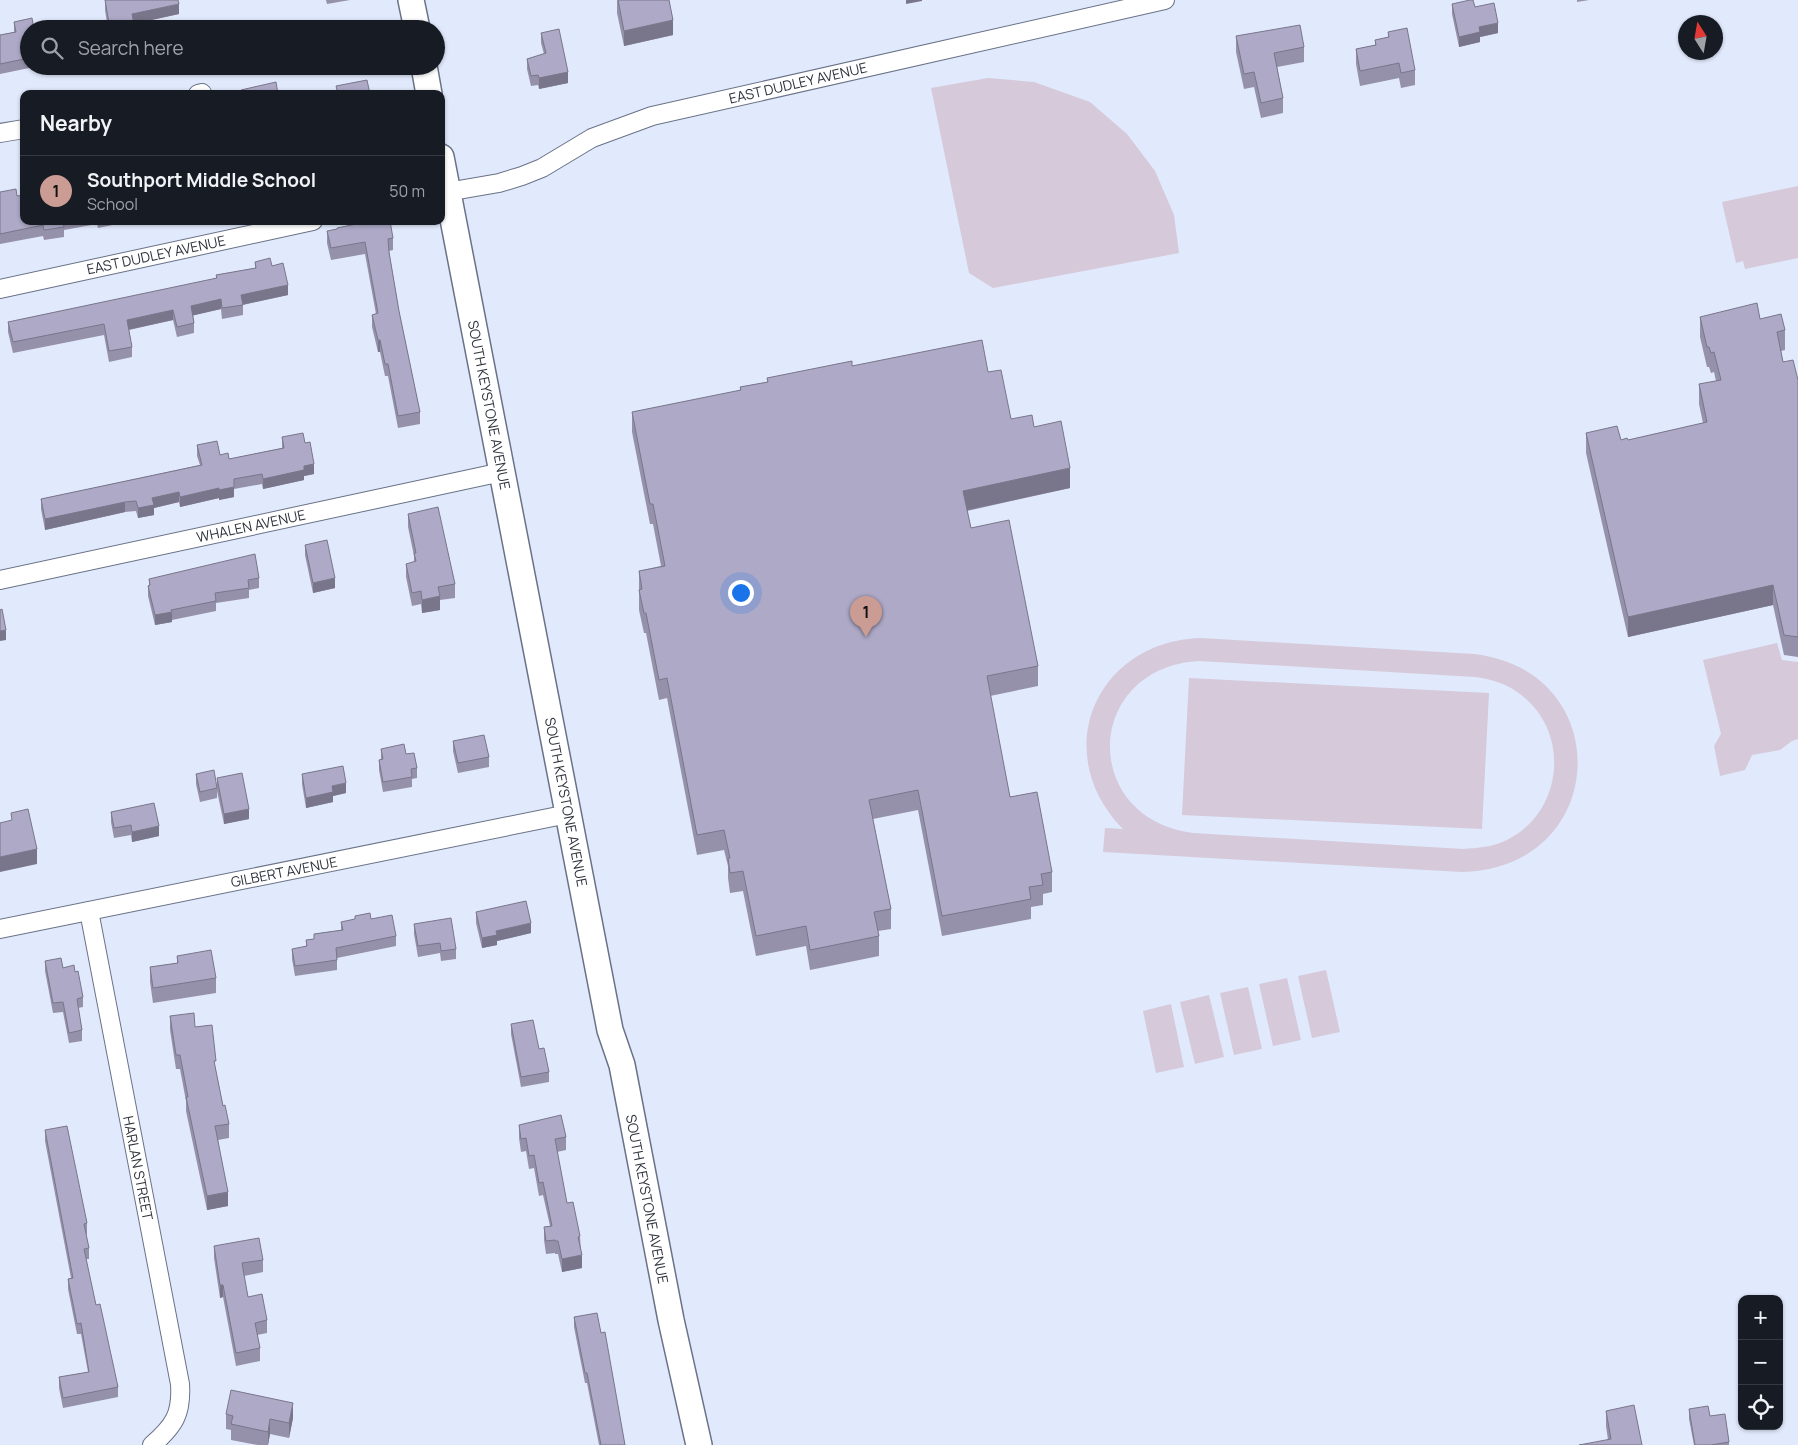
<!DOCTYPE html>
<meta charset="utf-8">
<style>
body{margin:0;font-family:Manrope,sans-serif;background:#242831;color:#f1f3f6}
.controls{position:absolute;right:15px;bottom:15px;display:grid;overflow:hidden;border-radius:10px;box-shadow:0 1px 4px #0004}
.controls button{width:45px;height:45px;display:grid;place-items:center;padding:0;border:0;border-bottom:1px solid #363941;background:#171b24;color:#f1f3f6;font:25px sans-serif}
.compass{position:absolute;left:1678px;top:15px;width:45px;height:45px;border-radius:50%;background:#171b24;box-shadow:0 1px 4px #0004;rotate:349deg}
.you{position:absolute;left:740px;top:592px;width:18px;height:18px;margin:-12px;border:4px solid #fff;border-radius:50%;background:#1a73e8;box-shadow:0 0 0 8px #1a73e833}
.badge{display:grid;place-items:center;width:32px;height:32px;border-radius:50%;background:#ca9c93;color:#111;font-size:16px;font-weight:700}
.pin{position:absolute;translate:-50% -41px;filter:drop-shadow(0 1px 2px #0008)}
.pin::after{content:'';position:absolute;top:26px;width:18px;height:15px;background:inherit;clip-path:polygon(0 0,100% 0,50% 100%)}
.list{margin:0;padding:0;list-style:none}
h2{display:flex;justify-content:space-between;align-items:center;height:65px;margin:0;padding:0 20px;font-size:21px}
h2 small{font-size:16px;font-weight:400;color:#9ea1a6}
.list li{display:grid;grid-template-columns:32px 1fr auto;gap:15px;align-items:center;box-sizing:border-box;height:70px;padding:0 20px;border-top:1px solid #363941}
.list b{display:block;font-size:19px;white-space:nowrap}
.list p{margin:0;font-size:16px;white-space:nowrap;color:#9ea1a6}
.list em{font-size:16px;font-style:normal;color:#9ea1a6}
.icon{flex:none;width:28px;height:28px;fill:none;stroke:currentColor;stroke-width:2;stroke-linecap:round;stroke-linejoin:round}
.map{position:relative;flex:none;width:1798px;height:1445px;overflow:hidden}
.search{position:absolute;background:#171b24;box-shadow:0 1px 4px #0004;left:20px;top:20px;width:425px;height:55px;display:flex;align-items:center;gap:12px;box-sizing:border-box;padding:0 18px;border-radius:28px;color:#9ea1a6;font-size:19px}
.panel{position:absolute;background:#171b24;box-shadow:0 1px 4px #0004;left:20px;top:90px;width:425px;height:135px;border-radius:10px}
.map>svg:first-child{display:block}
.green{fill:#d5c9da;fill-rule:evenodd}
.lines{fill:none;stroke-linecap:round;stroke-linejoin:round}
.minor-casing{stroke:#697287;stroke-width:20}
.secondary-casing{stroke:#697287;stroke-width:28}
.minor{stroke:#fff;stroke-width:18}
.secondary{stroke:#fff;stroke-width:25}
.wall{fill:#9591ab}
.shaded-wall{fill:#79768b}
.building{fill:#ada9c7;stroke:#79768b}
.labels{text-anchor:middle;stroke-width:4.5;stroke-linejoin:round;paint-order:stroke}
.street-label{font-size:14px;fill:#2e323b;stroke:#fff}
</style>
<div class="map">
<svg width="1798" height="1445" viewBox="0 0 1798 1445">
<rect width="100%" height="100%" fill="#e1e9fc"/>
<g class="green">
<polygon points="988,78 1034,82 1090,102 1127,134 1155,171 1174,215 1179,253 993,288 969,273 931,88"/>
<polygon points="1798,186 1798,258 1745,269 1743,261 1736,263 1722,202"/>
<path d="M 1201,638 L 1474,654 C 1619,671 1609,869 1462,872 L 1103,852 L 1105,828 L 1123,829 C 1048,753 1096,641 1201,638 ZM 1199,661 L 1475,677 C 1490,679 1505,683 1517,692 C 1571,728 1565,811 1507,840 C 1493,847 1478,848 1463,849 L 1193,833 C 1078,818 1085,667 1199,661 Z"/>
<polygon points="1777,643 1782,660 1798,662 1798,739 1792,741 1780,750 1752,755 1745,770 1720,776 1714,746 1721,734 1703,660"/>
<polygon points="1189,678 1489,693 1482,829 1182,815"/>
<polygon points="1326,970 1340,1032 1312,1038 1298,976"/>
<polygon points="1287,978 1301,1040 1273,1046 1259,984"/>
<polygon points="1248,987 1262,1049 1234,1055 1220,993"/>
<polygon points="1209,995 1224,1057 1195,1064 1180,1002"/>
<polygon points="1171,1004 1184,1067 1156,1073 1143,1011"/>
</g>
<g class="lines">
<g class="minor-casing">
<g id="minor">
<polyline points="198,94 202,93"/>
<polyline points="0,133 24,129"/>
<polyline points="441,193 499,183 522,176 542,168 592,138 652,116 1165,0"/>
<polyline points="0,289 313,221"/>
<polyline points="0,580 502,472"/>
<path d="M 89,911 L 180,1384 C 182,1414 174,1426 152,1445"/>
<polyline points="0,929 568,814"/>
</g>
</g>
<g class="secondary-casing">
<g id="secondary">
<polyline points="411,0 417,29"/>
<polyline points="424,66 429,94"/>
<polyline points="441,157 610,1030 622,1065 671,1320 699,1445"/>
</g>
</g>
<use href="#minor" class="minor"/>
<use href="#secondary" class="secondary"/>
</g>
<g class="wall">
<polygon points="105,0 179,14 134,24 135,29 108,29 105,10"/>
<polygon points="326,0 350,0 327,4"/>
<polygon points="617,0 673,35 624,46 617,13"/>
<polygon points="1577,0 1589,0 1577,2"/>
<polygon points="1452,4 1475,7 1498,33 1480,37 1480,42 1459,47 1452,14"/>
<polygon points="14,22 29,29 29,66 39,66 0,74 0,35 14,32"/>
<polygon points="1388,32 1415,70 1415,85 1401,88 1399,78 1360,86 1356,64 1356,49 1375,45 1375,40 1388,37"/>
<polygon points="541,33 568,83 539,89 538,85 531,86 527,69 527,59 544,54 541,43"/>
<polygon points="1236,36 1304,47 1304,62 1277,67 1283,98 1283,113 1261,118 1254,87 1244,89 1236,52"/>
<polygon points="0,192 24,221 132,221 98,228 97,224 64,230 64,237 44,240 43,236 0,244"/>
<polygon points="327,231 393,238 393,250 389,251 399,311 420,412 420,424 398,428 388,376 385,376 380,352 378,352 372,327 372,315 376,314 365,254 331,260 327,243"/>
<polygon points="255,262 272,266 288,295 243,305 243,315 222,319 221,309 193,315 194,323 194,333 177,337 173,320 129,330 132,347 132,357 109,362 104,335 13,353 8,332 8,322 216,279 216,275 255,268"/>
<polygon points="1700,317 1760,319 1785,330 1785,350 1781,351 1783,362 1798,380 1798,657 1784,655 1773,605 1628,637 1586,453 1586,433 1621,440 1628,440 1703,423 1699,404 1699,384 1716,381 1714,372 1711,373 1709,367 1707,367 1700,337"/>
<polygon points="852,366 988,372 1011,419 1034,427 1070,488 967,511 971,528 1038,666 1038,686 990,696 1010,797 1052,872 1052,892 1043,894 1043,905 1031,907 1031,919 942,936 918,810 873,819 891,909 891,929 878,931 879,936 879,956 810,970 806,946 756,956 743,891 730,893 728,878 728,866 724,850 697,855 667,698 659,700 646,633 644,633 639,610 639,571 661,566 653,524 650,524 632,432 632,412 740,391 740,387 767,382 767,378"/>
<polygon points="282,437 305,443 314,474 304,476 304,480 263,489 262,484 234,489 234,497 219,500 219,498 180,507 179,502 154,508 154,515 138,518 136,511 125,512 45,530 41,509 41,499 200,465 197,456 197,445 229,459 282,448"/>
<polygon points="408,514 455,584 455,598 440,600 440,610 422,613 421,604 412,606 406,577 406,564 414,562 414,556 408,527"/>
<polygon points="305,545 335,588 313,593 305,555"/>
<polygon points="259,578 259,588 249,590 249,598 216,603 216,611 172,620 172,622 155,625 148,596 148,586 149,585 149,579"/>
<polygon points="453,741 489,757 489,767 458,773 453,751"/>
<polygon points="381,749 406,754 417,768 417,778 412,779 412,787 383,792 379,770 379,760 381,759"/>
<polygon points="196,774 217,785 217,778 249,819 224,824 217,791 217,798 200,802 196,784"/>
<polygon points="302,774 346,793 333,796 333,802 306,808 302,784"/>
<polygon points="111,812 159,836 132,842 131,835 114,838 111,822"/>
<polygon points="476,912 531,933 497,941 497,945 482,948 476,923"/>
<polygon points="355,916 371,919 396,936 396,946 337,958 337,970 295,976 292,959 292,949 306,947 306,940 314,939 314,934 341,930 341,922 355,920"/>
<polygon points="414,924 456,949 456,959 441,961 440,953 418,957 414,934"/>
<polygon points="177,956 216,978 216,993 153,1003 150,982 150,967 177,963"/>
<polygon points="45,961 75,972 83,997 83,1007 78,1008 82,1030 82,1041 69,1043 63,1012 53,1013 45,971"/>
<polygon points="170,1016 195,1027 216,1072 223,1106 229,1124 229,1138 218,1140 228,1206 207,1210 186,1111 186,1101 180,1069 176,1069 170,1030"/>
<polygon points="511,1024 539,1049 549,1072 549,1082 521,1087 511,1034"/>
<polygon points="519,1125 566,1137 566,1150 557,1152 567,1203 580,1236 582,1268 562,1272 558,1254 555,1254 555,1253 546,1254 544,1240 544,1227 550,1226 543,1195 539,1196 534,1168 529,1169 526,1151 521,1152 519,1138"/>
<polygon points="45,1130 87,1223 87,1234 86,1234 89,1248 89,1259 86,1259 96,1305 118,1387 118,1397 63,1408 59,1388 59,1377 88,1372 81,1334 77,1334 68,1289 68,1279 71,1278 45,1141"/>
<polygon points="214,1246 263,1260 263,1272 244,1276 248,1297 267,1320 267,1333 257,1335 260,1348 260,1361 236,1366 223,1297 220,1298 214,1258"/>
<polygon points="574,1317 601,1333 625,1445 599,1445 587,1383 585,1383 574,1327"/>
<polygon points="1689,1409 1710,1416 1729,1442 1729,1445 1694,1445 1689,1419"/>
<polygon points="1606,1411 1642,1445 1608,1440 1606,1426"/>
<polygon points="226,1414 293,1418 289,1438 270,1434 268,1445 258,1445 231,1440 231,1430 226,1429"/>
</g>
<g class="shaded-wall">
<polygon points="906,0 922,0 922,1 906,4"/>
<polygon points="179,4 179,14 132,24 132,14"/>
<polygon points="673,20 673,35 624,46 624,31"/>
<polygon points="1498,23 1498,33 1480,37 1480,42 1459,47 1459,37 1479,27"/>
<polygon points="568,72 568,83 539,89 539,78"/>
<polygon points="288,285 288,295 241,305 241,295"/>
<polygon points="221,299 221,309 191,316 191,306"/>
<polygon points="173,310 173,320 127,330 127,320"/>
<rect x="378" y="340" width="2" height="12"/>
<polygon points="314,464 314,474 304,476 304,480 263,489 263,479 304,466"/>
<polygon points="1070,468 1070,488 963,511 963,491"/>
<polygon points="234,487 234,497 219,500 219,490"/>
<polygon points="219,488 219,498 180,507 180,497"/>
<polygon points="179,492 179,502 154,508 154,515 138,518 138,508 152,498"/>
<polygon points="125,502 125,512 45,530 45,519"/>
<polygon points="335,578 335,588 313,593 313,583"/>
<polygon points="1773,585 1773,605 1628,637 1628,617"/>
<polygon points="440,596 440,610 422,613 422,600"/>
<polygon points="172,612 172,622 155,625 155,615"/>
<polygon points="6,630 6,640 0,641 0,631"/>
<polygon points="346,783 346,793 333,796 333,802 306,808 306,798 332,786"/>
<polygon points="249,809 249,819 224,824 224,814"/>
<polygon points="159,826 159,836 132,842 132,832"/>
<polygon points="37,849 37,864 0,872 0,857"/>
<polygon points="531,923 531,933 497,941 497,945 482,948 482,938 496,931"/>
<polygon points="228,1192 228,1206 207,1210 207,1196"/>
<polygon points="582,1255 582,1268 562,1272 562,1259"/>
<polygon points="220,1285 223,1285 223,1297 220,1298"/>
<polygon points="293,1403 293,1418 289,1438 289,1423"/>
<polygon points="270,1419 270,1434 268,1445 268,1432"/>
</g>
<g class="building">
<polygon points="105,0 178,0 179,4 132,14 135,29 110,29"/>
<polygon points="618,0 669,0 673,20 624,31"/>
<polygon points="1470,0 1473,0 1475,7 1494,3 1498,23 1479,27 1480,32 1459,37 1452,4"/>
<polygon points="32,18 34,29 29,29 29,58 0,64 0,35 16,32 14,22"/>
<polygon points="1300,25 1304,47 1274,53 1283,98 1261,103 1254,72 1244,74 1236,36"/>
<polygon points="1407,28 1415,70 1401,73 1399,63 1360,71 1356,49 1376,45 1375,40 1389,37 1388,32"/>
<polygon points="559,29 568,72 539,78 538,75 531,76 527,59 546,53 541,33"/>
<polygon points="367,80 370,94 338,94 336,86"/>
<polygon points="276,82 278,94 242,94 241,90"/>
<polygon points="16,189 17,196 24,195 24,221 63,221 64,227 44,230 43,225 0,234 0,192"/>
<polygon points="371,221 390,221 393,238 388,239 389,252 399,311 420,412 398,416 388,364 385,364 380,340 378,340 372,315 378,313 365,242 331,248 327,231 337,229 337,228"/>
<polygon points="270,258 272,266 283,263 288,285 241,295 243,305 222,308 221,299 191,306 194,323 177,327 173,310 127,320 132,347 109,351 104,324 13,342 8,322 217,278 216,275 256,268 255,262"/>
<polygon points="1757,303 1760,319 1781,314 1785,330 1777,332 1783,362 1793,360 1798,380 1798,637 1784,635 1773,585 1628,617 1586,433 1617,426 1621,440 1627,438 1628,440 1707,422 1699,384 1721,380 1714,352 1711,353 1709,347 1707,347 1700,317"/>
<polygon points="982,340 988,372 1001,370 1011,419 1032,415 1034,427 1061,421 1070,468 963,491 971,528 1009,520 1038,666 987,676 1010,797 1037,792 1052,872 1041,874 1043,885 1029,887 1031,899 942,916 918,790 869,800 891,909 874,912 879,936 810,950 806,926 756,936 743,871 730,873 728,858 730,858 724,830 697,835 667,678 659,680 646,613 644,613 639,590 642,589 639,571 665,566 653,504 650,504 632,412 741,390 740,387 768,382 767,378 852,361 852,366"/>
<polygon points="303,433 305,443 310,442 314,464 304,466 304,470 263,479 262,474 234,479 234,487 219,490 219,488 180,497 179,492 152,498 154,505 138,508 136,501 125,502 45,519 41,499 202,465 197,445 217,441 220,455 228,453 229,459 284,448 282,437"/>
<polygon points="438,507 455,584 438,587 440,596 422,600 421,591 412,593 406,564 416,561 414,553 416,553 408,514"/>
<polygon points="327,540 335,578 313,583 305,545"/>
<polygon points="255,554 259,578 248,580 249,588 215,593 216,601 171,610 172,612 155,615 148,586 150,585 149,579"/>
<polygon points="2,609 6,630 0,631 0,610"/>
<polygon points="484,735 489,757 458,763 453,741"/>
<polygon points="404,744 406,754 414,753 417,768 411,769 412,777 383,782 379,760 383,759 381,749"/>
<polygon points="343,766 346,783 332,786 333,792 306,798 302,774"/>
<polygon points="214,770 217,788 200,792 196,774"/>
<polygon points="242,773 249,809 224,814 217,778"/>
<polygon points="154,803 159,826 132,832 131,825 114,828 111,812"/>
<polygon points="28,809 37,849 0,857 0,823 12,820 11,813"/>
<polygon points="526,901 531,923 496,931 497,935 482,938 476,912"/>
<polygon points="370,913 371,919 392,915 396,936 336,948 337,960 295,966 292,949 307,946 306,940 314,939 314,934 343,930 341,922 355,919 355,916"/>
<polygon points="451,918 456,949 441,951 440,943 418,946 414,924"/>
<polygon points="211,950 216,978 153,988 150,967 178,963 177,956"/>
<polygon points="61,958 63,968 74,965 75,972 78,971 83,997 77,999 82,1030 69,1033 63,1002 53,1003 45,961"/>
<polygon points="194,1013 195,1027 212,1025 216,1061 214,1061 223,1106 225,1105 229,1124 215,1126 228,1192 207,1196 186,1097 188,1097 180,1055 176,1055 170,1016"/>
<polygon points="533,1020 539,1049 544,1048 549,1072 521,1077 511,1024"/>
<polygon points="561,1115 566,1137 555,1139 567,1203 573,1202 580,1236 578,1237 582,1255 562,1259 558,1241 555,1241 555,1240 546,1241 544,1227 552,1226 543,1182 539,1183 534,1155 529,1156 526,1138 521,1139 519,1125"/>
<polygon points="67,1126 87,1223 84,1224 89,1248 84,1249 96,1305 100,1304 102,1313 118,1387 63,1398 59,1377 89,1372 81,1323 77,1324 68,1279 73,1278 45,1130"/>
<polygon points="259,1238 263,1260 242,1263 248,1297 262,1294 267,1320 255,1323 260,1348 236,1353 223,1285 220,1285 214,1246"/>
<polygon points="597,1313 601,1333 605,1332 625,1445 601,1445 587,1373 585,1373 574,1317"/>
<polygon points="231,1390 293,1403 289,1423 270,1419 268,1432 231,1424 233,1416 226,1414"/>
<polygon points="1634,1405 1642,1445 1579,1445 1611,1439 1606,1411"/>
<polygon points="1708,1406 1710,1416 1725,1414 1729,1442 1711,1445 1695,1445 1689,1409"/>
</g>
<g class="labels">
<g class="street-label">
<text transform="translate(798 83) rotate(-13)" y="5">EAST DUDLEY AVENUE</text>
<text transform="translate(156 255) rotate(-12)" y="5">EAST DUDLEY AVENUE</text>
<text transform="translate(489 405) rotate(79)" y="5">SOUTH KEYSTONE AVENUE</text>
<text transform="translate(251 526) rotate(-12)" y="5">WHALEN AVENUE</text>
<text transform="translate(566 802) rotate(79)" y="5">SOUTH KEYSTONE AVENUE</text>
<text transform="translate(284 872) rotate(-11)" y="5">GILBERT AVENUE</text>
<text transform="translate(138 1168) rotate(79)" y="5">HARLAN STREET</text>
<text transform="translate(647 1199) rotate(79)" y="5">SOUTH KEYSTONE AVENUE</text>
</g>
</g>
</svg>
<div class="controls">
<button>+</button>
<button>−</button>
<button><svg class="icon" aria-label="locate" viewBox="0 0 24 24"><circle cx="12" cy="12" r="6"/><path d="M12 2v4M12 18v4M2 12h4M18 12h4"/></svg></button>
</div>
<svg class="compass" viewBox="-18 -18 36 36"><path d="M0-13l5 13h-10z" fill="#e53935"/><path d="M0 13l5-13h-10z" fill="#9ea1a6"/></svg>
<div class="you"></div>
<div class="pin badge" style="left:866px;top:637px">1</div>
<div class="search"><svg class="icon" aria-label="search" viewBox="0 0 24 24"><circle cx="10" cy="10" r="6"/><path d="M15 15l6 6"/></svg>Search here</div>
<section class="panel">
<h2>Nearby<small></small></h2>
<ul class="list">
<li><span class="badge">1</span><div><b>Southport Middle School</b><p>School</p></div><em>50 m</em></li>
</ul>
</section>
</div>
